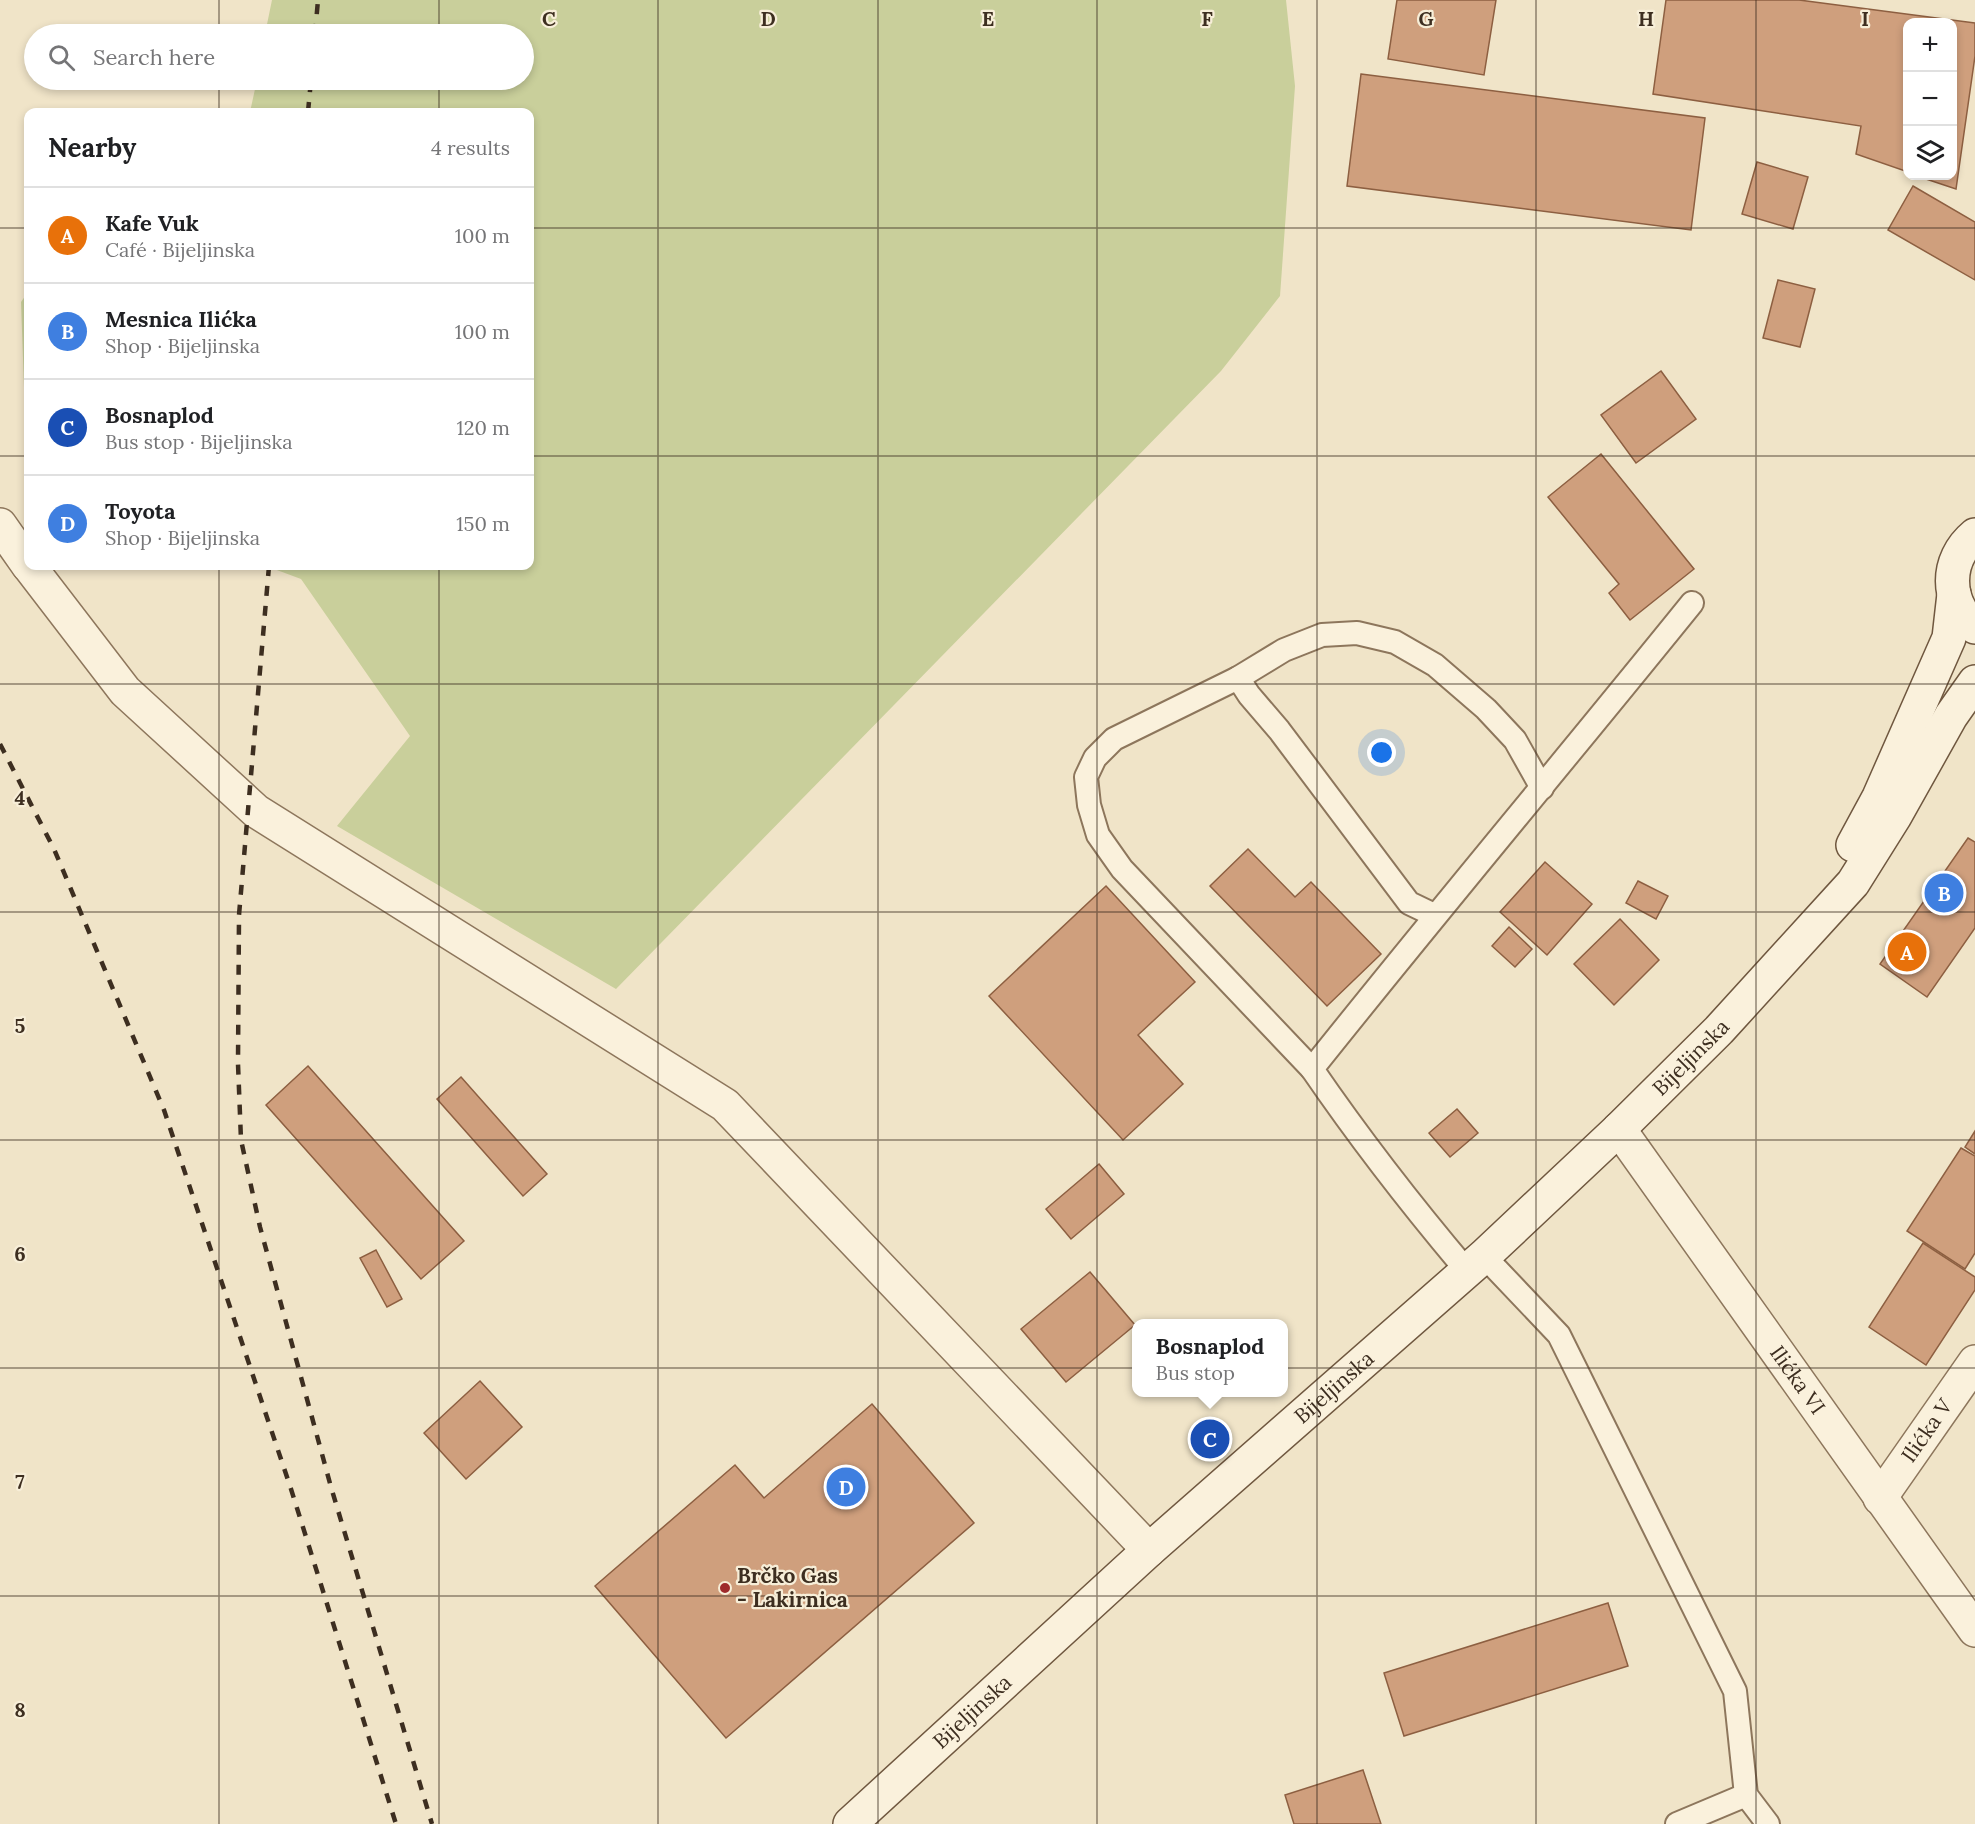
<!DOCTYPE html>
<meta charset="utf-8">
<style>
body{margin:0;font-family:Lora,serif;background:#f2f2f2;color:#202124}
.controls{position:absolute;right:18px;top:18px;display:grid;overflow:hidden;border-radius:12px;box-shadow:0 3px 9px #0003}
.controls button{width:54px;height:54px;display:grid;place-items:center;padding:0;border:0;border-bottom:2px solid #e0e0e0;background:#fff;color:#202124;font:30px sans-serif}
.you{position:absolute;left:1382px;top:753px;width:21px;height:21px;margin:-15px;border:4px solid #fff;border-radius:50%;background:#1a73e8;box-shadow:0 0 0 9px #1a73e833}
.badge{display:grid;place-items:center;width:39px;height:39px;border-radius:50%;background:#9e2a2b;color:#fff;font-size:20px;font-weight:700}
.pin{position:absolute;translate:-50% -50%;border:3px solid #fff;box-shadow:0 2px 6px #0006}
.popup{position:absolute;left:1132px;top:1319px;width:156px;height:78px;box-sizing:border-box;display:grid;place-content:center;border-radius:12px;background:#fff;filter:drop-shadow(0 2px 4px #0005);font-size:20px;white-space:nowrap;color:#757577}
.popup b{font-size:22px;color:#202124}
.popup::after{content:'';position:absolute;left:50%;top:100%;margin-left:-12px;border:12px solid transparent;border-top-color:#fff}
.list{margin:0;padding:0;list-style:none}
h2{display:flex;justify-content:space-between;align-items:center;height:78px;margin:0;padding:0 24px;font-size:26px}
h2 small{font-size:20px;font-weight:400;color:#757577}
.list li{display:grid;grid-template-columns:39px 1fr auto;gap:18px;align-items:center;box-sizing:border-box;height:96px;padding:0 24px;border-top:2px solid #e0e0e0}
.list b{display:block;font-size:22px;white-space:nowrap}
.list p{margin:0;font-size:20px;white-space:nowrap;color:#757577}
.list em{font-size:20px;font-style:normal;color:#757577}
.icon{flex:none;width:33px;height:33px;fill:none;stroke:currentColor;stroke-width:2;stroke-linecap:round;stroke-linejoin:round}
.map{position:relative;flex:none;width:1975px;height:1824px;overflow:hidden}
.search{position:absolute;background:#fff;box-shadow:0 3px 9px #0003;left:24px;top:24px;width:510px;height:66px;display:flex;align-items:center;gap:15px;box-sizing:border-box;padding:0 21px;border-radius:33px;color:#757577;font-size:22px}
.panel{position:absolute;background:#fff;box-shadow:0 3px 9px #0003;left:24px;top:108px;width:510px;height:462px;border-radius:12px}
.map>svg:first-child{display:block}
.green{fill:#c9cf9b}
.building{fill:#cf9f7d;stroke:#8d5f41;stroke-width:1.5}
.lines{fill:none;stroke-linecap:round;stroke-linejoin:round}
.service-casing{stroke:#8d765c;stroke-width:26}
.minor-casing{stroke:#8d765c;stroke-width:36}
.secondary-casing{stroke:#6f573f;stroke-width:36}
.service{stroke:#faf1dc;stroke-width:22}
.minor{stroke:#faf1dc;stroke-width:33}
.secondary{stroke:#faf1dc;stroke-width:33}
.rail{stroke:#3d2e20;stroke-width:4.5;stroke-dasharray:10 10;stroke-linecap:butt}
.grid{fill:none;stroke:#3d2e20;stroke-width:1.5;stroke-opacity:0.55}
.poi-dot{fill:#9e2a2b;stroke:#f7eed8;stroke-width:2}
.labels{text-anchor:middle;stroke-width:4.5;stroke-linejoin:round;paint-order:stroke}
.street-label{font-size:21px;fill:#3d2e20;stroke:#f7eed8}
.poi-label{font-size:21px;font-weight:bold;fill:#3d2e20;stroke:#f7eed8;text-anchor:start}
.grid-label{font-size:20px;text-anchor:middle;font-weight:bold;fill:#3d2e20;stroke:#f7eed8;stroke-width:4.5;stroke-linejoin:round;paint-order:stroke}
</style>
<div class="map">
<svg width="1975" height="1824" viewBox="0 0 1975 1824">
<rect width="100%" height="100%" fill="#f0e4c8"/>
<g class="green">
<polygon points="272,0 1286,0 1295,86 1280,296 1221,371 616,989 337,826 410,736 301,579 266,566 530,566 530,112 250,112 257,80 524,80 524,34 265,34"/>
<polygon points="28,292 28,399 24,387 21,302"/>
</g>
<g class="building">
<polygon points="1397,0 1496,0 1484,75 1388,59"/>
<polygon points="1666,0 1799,0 1975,23 1975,56 1956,189 1917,176 1952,176 1952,22 1908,22 1908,172 1856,154 1861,126 1653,94"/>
<polygon points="1361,74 1705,118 1691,230 1347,186"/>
<polygon points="1757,162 1808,177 1793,229 1742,214"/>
<polygon points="1913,186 1975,222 1975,280 1888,230"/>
<polygon points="1778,280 1815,289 1800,347 1763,338"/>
<polygon points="1661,371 1696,419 1636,463 1601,415"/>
<polygon points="1601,454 1694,569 1630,620 1609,593 1619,584 1548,497"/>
<polygon points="1968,838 1975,842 1975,928 1927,997 1880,964"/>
<polygon points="1248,849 1295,897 1311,882 1381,954 1327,1006 1210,886"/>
<polygon points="1545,862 1592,904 1547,955 1500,912"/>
<polygon points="1638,881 1668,896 1656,919 1626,903"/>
<polygon points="1106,886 1195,982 1138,1035 1183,1084 1123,1140 989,996"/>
<polygon points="1620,919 1659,960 1614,1005 1574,964"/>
<polygon points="1509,927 1532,949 1515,967 1492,946"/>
<polygon points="308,1066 464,1241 421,1279 266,1105"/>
<polygon points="461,1077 547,1174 523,1196 437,1099"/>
<polygon points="1457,1109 1478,1133 1450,1157 1429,1133"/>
<polygon points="1975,1131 1975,1154 1965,1147"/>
<polygon points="1961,1148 1975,1156 1975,1253 1965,1269 1907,1231"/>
<polygon points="1099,1164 1124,1194 1071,1239 1046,1209"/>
<polygon points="1923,1243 1975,1277 1975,1290 1926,1365 1869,1327"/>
<polygon points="376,1250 402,1299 387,1307 360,1258"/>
<polygon points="1090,1272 1135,1325 1066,1382 1021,1329"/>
<polygon points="480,1381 522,1427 466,1479 424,1433"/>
<polygon points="872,1404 974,1523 726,1738 595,1586 735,1465 764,1498"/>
<polygon points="1608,1603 1628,1666 1404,1736 1384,1673"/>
<polygon points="1363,1770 1381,1824 1294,1824 1285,1795"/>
</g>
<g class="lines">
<g class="service-casing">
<g id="service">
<polyline points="1238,678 1249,695 1279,730 1409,903 1434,915"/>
<polyline points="1312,1069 1122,869 1098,835 1089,805 1086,777 1095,758 1114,739 1238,678 1284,650 1322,635 1357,633 1395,642 1435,665 1486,709 1515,740 1542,788"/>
<polyline points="1484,1256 1559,1335 1735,1691 1746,1795 1768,1824"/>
<path d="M 1467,1271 C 1412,1206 1360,1139 1312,1069 C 1437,912 1566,759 1692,603"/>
<polyline points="1677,1824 1746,1795"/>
</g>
</g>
<g class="minor-casing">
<g id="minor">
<polyline points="0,525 28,565"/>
<polyline points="29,566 125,691 256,811 725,1105 1149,1550"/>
<path id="s1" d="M 1619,1129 L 1975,1630"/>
<path id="s2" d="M 1880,1498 L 1975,1362"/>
</g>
</g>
<g class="secondary-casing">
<g id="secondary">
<path d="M 1975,535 C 1945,560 1945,602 1975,627"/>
<polyline points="1853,845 1879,797 1949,638 1954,594"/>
<path id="s3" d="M 850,1824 L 1149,1550 L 1484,1256 L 1619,1129 L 1719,1030 L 1853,883 L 1895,816 L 1951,716 L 1975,682"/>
</g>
</g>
<use href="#service" class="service"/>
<use href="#minor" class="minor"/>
<use href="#secondary" class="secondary"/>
<g class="rail">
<polyline points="315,34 318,0"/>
<polyline points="308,112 311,80"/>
<polyline points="269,566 239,915 238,1064 241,1140 260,1227 331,1487 432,1824"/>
<polyline points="0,744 54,849 164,1110 291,1489 396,1824"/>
</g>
</g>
<path class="grid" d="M 219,0 L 219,34M 439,0 L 439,34M 658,0 L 658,1824M 878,0 L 878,1824M 1097,0 L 1097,1824M 1317,0 L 1317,1824M 1536,0 L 1536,1824M 1756,0 L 1756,1824M 219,80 L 219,112M 439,80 L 439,112M 0,228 L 28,228M 530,228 L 1975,228M 0,456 L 28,456M 530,456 L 1975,456M 219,566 L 219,1824M 439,566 L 439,1824M 0,684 L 1975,684M 0,912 L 1975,912M 0,1140 L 1975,1140M 0,1368 L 1975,1368M 0,1596 L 1975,1596"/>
<circle class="poi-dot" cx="725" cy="1588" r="6"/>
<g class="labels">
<g class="street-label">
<text dy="7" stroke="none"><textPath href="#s3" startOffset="1138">Bijeljinska</textPath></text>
<text dy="7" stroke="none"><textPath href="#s1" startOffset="308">Ilićka VI</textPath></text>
<text dy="7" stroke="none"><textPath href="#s3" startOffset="652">Bijeljinska</textPath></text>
<text dy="7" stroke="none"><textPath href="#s2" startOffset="82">Ilićka V</textPath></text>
<text dy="7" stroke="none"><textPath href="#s3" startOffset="166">Bijeljinska</textPath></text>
</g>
<g class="poi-label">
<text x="737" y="1583">Brčko Gas<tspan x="737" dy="24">- Lakirnica</tspan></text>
</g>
</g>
<g class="grid-label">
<text x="549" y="26">C</text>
<text x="768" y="26">D</text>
<text x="988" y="26">E</text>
<text x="1207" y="26">F</text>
<text x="1426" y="26">G</text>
<text x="1646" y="26">H</text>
<text x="1865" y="26">I</text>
<text x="20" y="805">4</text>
<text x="20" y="1033">5</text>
<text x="20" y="1261">6</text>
<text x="20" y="1489">7</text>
<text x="20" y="1717">8</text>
</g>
</svg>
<div class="controls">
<button>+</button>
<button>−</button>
<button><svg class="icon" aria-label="layers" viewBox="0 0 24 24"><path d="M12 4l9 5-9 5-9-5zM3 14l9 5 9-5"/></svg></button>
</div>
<div class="you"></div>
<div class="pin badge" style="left:1907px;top:952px;background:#e8710a">A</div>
<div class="pin badge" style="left:1944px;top:893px;background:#3f7fe0">B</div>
<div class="pin badge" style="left:1210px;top:1439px;background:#1a4fb4">C</div>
<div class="popup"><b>Bosnaplod</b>Bus stop</div>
<div class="pin badge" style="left:846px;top:1487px;background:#3f7fe0">D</div>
<div class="search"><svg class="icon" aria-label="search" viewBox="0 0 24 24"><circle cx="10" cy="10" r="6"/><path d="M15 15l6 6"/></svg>Search here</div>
<section class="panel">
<h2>Nearby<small>4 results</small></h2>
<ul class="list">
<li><span class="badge" style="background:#e8710a">A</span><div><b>Kafe Vuk</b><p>Café · Bijeljinska</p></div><em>100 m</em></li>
<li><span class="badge" style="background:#3f7fe0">B</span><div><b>Mesnica Ilićka</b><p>Shop · Bijeljinska</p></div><em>100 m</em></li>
<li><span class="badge" style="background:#1a4fb4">C</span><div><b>Bosnaplod</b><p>Bus stop · Bijeljinska</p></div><em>120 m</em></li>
<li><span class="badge" style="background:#3f7fe0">D</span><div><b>Toyota</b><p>Shop · Bijeljinska</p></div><em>150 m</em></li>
</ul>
</section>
</div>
